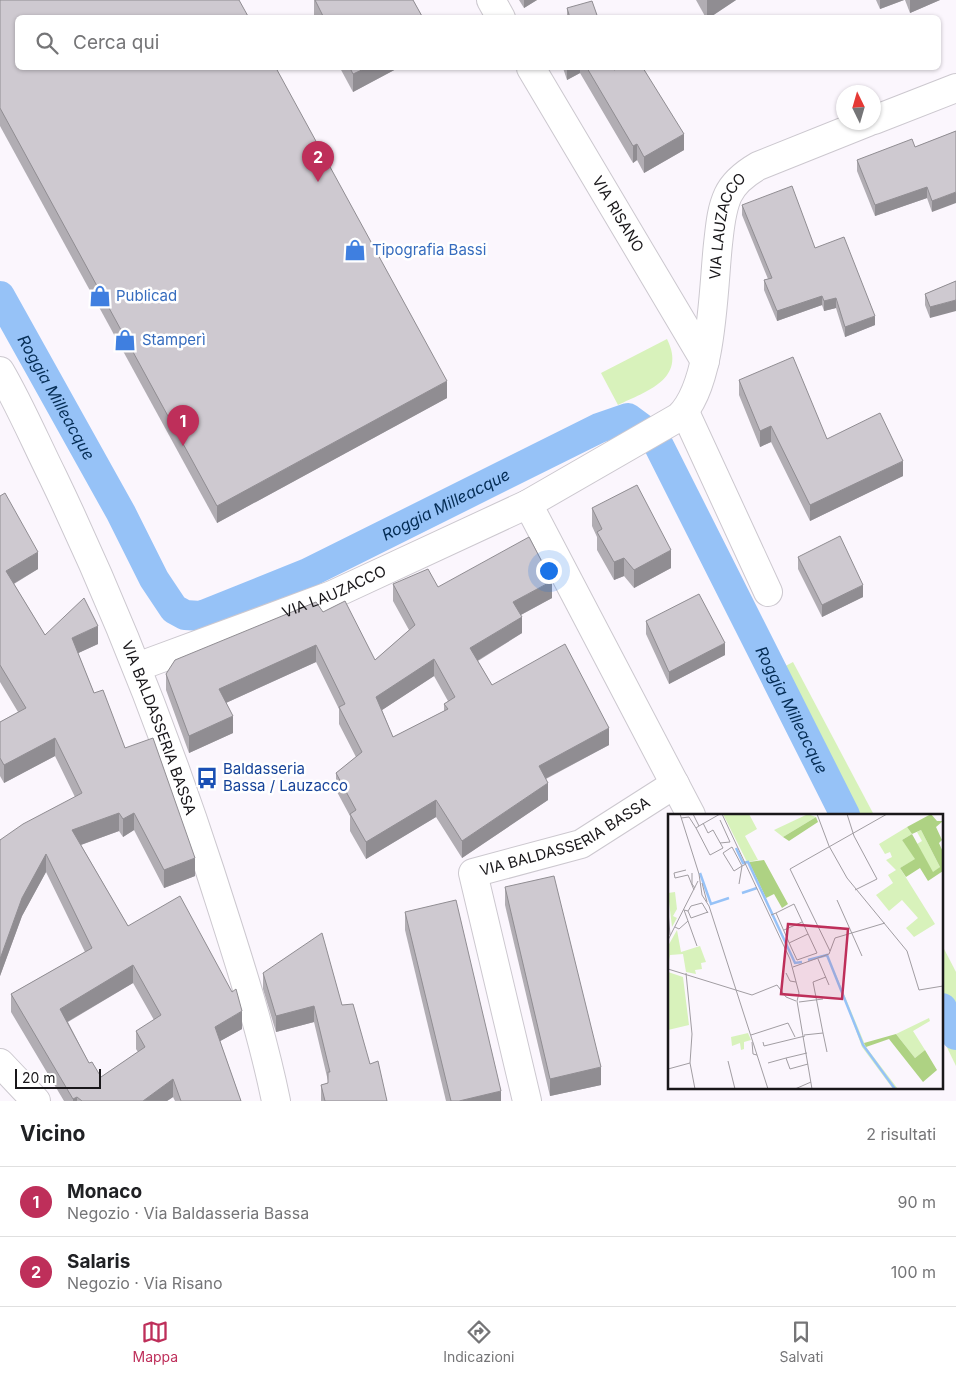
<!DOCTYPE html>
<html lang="it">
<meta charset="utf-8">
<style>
body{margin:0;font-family:Inter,sans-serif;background:#f2f2f2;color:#202124}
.compass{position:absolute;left:836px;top:85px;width:45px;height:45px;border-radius:50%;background:#fff;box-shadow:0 1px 4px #0004;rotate:355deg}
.scale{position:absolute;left:15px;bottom:12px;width:86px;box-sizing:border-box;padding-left:5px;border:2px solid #19171a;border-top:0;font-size:14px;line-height:18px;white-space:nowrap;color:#19171a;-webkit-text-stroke:4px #fff;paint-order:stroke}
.you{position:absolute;left:548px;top:570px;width:18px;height:18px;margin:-12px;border:4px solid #fff;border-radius:50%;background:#1a73e8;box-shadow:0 0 0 8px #1a73e833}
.badge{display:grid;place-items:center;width:32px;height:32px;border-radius:50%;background:#be2f5a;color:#fff;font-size:16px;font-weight:700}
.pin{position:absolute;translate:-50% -41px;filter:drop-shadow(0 1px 2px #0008)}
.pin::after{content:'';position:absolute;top:26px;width:18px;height:15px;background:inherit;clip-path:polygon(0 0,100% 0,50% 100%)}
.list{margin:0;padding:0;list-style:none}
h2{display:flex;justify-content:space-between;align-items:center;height:65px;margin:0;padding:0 20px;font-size:21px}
h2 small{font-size:16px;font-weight:400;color:#757577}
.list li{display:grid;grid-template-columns:32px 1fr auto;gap:15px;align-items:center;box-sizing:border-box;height:70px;padding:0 20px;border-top:1px solid #e0e0e0}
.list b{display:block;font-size:19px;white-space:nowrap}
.list p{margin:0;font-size:16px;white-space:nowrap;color:#757577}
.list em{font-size:16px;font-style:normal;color:#757577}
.icon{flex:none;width:28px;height:28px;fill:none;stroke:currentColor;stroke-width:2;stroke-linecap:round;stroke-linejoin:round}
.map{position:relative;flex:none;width:956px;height:1101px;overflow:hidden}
.search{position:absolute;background:#fff;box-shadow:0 1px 4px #0004;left:15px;right:15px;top:15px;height:55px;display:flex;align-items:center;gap:12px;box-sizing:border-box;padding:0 18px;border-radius:8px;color:#757577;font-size:19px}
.sheet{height:205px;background:#fff}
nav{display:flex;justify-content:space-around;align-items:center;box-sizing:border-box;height:70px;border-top:1px solid #e0e0e0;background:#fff;font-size:14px;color:#757577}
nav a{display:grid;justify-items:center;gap:2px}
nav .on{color:#be2f5a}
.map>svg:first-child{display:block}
.green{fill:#d8f2bb}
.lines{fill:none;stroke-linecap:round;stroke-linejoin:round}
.canal{stroke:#96c2f7;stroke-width:30}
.minor-casing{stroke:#ccc8cf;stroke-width:30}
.minor{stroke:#fff;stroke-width:28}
.wall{fill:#b1adb3;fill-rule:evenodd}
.shaded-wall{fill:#908d92}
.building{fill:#cec9d0;stroke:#908d92;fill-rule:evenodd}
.labels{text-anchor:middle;stroke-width:5;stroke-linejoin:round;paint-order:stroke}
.street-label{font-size:15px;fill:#19171a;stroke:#fff}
.shop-label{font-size:15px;fill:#366cbe;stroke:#fff;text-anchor:start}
.transit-label{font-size:15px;fill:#164399;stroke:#fff;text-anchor:start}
.water-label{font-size:16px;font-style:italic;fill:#042c54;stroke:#fff}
.inset-river{fill:none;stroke:#96c2f7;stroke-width:2.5}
.inset-road{fill:none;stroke:#a19da2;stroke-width:1}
.view{fill:#be2f5a;fill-opacity:0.15;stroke:#be2f5a;stroke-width:2.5}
.inset-edge{fill:none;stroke:#19171a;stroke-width:2.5}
</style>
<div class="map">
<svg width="956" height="1101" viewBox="0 0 956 1101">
<rect width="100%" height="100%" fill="#fbf6fd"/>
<g class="green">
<path d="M 667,339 C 687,379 647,391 618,405 L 601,373 Z"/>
<polygon points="793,662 874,815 833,815 765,677"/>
<polygon points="942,945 956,972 956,1066 942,1037"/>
</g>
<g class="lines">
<g class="canal">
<path id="s1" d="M 0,296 L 121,513 L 154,579 L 174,609 L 185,615 L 201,616 L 308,573 L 599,428 L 628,418 L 655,438 L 845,815"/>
<polyline points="942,1008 956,1035"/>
</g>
<g class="minor-casing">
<g id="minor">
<polyline points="491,0 501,18"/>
<path id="s2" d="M 531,68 L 705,361"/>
<polyline points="874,120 956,88"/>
<path id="s3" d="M 0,371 C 20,405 35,441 53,477 C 114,604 166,736 210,871 C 234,946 260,1023 276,1101"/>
<polyline points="685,412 768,592"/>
<polyline points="528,504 691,815"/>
<path id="s4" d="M 137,667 L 332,595 L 528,504 L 679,417 C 713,385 713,289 718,244 C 720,227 721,210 728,195 C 734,182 746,173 758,166 L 868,122"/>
<polyline points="0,1063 36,1101"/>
<path id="s5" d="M 527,1101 L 473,873 L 581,844 L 675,784"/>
</g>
</g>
<use href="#minor" class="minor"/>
</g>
<g class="wall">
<polygon points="0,0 447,398 217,523 0,126"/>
<polygon points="314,0 413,0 423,18 314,18"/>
<polygon points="519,0 537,0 524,8"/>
<polygon points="696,0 736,0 709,18 706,18"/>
<polygon points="876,0 904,0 880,9"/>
<polygon points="905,0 940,0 910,13"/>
<polygon points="567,8 598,18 567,18"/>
<polygon points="340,68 398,68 353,92"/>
<polygon points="563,68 614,68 614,70 684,150 644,173 637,160 633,163 580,73 567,80"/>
<polygon points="956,131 932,212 927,198 875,216 857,171 857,160 915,147"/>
<polygon points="742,205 815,248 875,325 845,337 836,308 824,311 822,305 777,321 764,290 764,280 768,279 742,215"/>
<polygon points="956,281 930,318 925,305 925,294"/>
<polygon points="739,380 827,439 903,476 810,521 771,442 760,447 739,395"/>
<path d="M 0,496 L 38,569 L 14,584 L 45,635 L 98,644 L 78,653 L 94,693 L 125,748 L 195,876 L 164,888 L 134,830 L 123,837 L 119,831 L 81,845 L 128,926 L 242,1029 L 220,1041 L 241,1101 L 175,1101 L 173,1097 L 167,1101 L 64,1101 L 11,1012 L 11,994 L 85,952 L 46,872 L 22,916 L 0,976 L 0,840 L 75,797 L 55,756 L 4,783 L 0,776 L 0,722 L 18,712 L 0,682 ZM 133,983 L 154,1020 L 136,1031 L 136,1049 L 138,1052 L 101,1077 L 89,1063 L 68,1022 Z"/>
<polygon points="592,508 671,568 634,588 624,576 614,580 597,550 597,537 592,526"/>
<polygon points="798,557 863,597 822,617 798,569"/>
<path d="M 393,584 L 438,587 L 552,598 L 521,615 L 522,633 L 478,661 L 492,685 L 609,745 L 546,779 L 548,800 L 462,858 L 436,817 L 366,859 L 350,831 L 350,816 L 336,790 L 336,773 L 356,757 L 339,724 L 339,709 L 316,662 L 226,703 L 233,733 L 189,753 L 166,690 L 166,674 L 323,612 L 375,660 L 409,630 L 393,601 ZM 434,676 L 448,701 L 444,704 L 444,711 L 393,737 L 382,710 Z"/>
<polygon points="646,621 725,655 669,684 646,634"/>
<polygon points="505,887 601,1085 550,1096 505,905"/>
<polygon points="405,912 501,1101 446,1101 405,930"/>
<polygon points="263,973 342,1005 387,1101 321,1101 321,1085 328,1083 328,1081 314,1022 276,1032 263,989"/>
</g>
<g class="shaded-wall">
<polygon points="524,0 537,0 524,8"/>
<polygon points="707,0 736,0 709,18 707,18"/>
<polygon points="880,0 904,0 880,9"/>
<polygon points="910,0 940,0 910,13"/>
<polygon points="366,68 398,68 353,92 353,74"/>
<polygon points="567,68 580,68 580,73 567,80"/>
<polygon points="684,134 684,150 644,173 644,157"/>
<polygon points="637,144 637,160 633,163 633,146"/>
<polygon points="927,187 927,198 875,216 875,205"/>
<polygon points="956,192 956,203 932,212 932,201"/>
<polygon points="822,296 822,305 777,321 777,311"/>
<polygon points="836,298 836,308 824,311 824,301"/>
<polygon points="956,300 956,311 930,318 930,307"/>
<polygon points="875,316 875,325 845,337 845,327"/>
<polygon points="447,381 447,398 217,523 217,506"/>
<polygon points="771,426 771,442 760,447 760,431"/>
<polygon points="903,461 903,476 810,521 810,505"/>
<polygon points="671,550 671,568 634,588 634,570"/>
<polygon points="38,552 38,569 6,588 6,571"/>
<polygon points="624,558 624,576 614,580 614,562"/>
<polygon points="552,581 552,598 513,619 513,602"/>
<polygon points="863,585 863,597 822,617 822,605"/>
<polygon points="522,617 522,633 470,665 470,648"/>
<polygon points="98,626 98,644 72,656 72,638"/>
<polygon points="725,643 725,655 669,684 669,672"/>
<polygon points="316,645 316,662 219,706 219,689"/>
<polygon points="434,659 434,676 376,714 376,697"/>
<polygon points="233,716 233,733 189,753 189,736"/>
<polygon points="609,728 609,745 539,782 539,766"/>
<polygon points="55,738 55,756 4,783 4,765"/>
<polygon points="548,783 548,800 462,858 462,841"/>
<polygon points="436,800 436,817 366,859 366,842"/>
<polygon points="119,813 119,831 72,848 72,830"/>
<polygon points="134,813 134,830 123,837 123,819"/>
<polygon points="46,854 46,872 22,916 0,976 0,959 22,898"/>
<polygon points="195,858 195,876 164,888 164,870"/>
<polygon points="133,965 133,983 60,1026 60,1009"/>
<polygon points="314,1006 314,1022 276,1032 276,1016"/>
<polygon points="242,1011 242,1029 215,1044 215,1027"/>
<polygon points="601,1067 601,1085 550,1096 550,1079"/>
<polygon points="173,1079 173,1097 167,1101 143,1101"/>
<polygon points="501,1091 501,1101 459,1101"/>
<polygon points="77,1097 77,1101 73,1101 73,1099"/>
</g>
<g class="building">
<polygon points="0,0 239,0 249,18 18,18 18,68 276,68 447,381 217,506 0,108"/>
<polygon points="315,0 413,0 423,18 324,18"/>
<polygon points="592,1 598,18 570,18 567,8"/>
<polygon points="350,68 366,68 353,74"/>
<polygon points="587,68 614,68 614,70 619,68 643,68 684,134 644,157 637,144 633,146"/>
<polygon points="956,131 956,192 932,201 927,187 875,205 857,160 912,139 915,147"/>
<polygon points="792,186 815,248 844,237 875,316 845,327 836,298 824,301 822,296 777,311 764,280 772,278 742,205"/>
<polygon points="956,281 956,300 930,307 925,294"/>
<polygon points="793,357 827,439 880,413 903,461 810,505 771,426 760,431 739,380"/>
<polygon points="637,485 671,550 634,570 624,558 614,562 597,532 602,529 592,508"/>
<path d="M 5,493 L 38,552 L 6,571 L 45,635 L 84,598 L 98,626 L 72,638 L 94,693 L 103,690 L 125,748 L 153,738 L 195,858 L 164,870 L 134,813 L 123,819 L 119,813 L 72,830 L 128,926 L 180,896 L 232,992 L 236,989 L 242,1011 L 215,1027 L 241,1101 L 181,1101 L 173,1079 L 143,1101 L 82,1101 L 77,1097 L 73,1099 L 11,994 L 92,948 L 46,854 L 22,898 L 0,959 L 0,840 L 23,824 L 82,793 L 55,738 L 4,765 L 0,758 L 0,722 L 26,708 L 0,665 L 0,496 ZM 133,965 L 161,1015 L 136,1031 L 145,1047 L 101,1077 L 92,1062 L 89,1063 L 60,1009 Z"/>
<polygon points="840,536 863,585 822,605 798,557"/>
<path d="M 529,537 L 552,581 L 513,602 L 522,617 L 470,648 L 492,685 L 565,644 L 609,728 L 539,766 L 548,783 L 462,841 L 436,800 L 366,842 L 350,814 L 356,810 L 336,773 L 362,752 L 339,707 L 345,704 L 316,645 L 219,689 L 233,716 L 189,736 L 166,674 L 175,660 L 316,602 L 323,612 L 345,601 L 375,660 L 415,625 L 393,584 L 428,569 L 438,587 ZM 434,659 L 455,697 L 444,704 L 448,709 L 393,737 L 376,697 Z"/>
<polygon points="699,594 725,643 669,672 646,621"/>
<polygon points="554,876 601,1067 550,1079 505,887"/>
<polygon points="456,900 501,1091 459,1101 451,1101 405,912"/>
<polygon points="322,933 342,1005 353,1004 370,1064 378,1061 387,1101 325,1101 321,1085 328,1083 328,1072 330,1072 314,1006 276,1016 263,973"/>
</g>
<defs>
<g id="shop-bare" transform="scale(1.725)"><path d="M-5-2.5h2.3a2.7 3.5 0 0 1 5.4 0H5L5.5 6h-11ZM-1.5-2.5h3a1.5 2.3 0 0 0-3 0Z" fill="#3f7fe0" stroke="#fff" stroke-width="2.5" paint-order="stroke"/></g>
<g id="bus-bare" transform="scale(1.725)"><path d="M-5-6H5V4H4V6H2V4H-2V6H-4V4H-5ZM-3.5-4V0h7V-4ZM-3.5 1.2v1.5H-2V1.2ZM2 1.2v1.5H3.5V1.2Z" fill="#1a4fb4" stroke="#fff" stroke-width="2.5" paint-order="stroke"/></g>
</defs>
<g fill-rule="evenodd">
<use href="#shop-bare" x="355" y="250"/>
<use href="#shop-bare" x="100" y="296"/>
<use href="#shop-bare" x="125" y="340"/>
<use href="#bus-bare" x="207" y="778"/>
</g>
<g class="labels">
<g class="street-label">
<text dy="5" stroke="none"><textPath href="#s2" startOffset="170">VIA RISANO</textPath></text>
<text dy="5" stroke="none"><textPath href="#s4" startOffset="798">VIA LAUZACCO</textPath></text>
<text dy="5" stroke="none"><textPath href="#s4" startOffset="211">VIA LAUZACCO</textPath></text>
<text dy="5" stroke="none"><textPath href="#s3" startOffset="391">VIA BALDASSERIA BASSA</textPath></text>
<text dy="5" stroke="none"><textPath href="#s5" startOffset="334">VIA BALDASSERIA BASSA</textPath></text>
</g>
<g class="shop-label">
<text x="372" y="255">Tipografia Bassi</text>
<text x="116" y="301">Publicad</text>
<text x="142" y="345">Stamperì</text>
</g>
<g class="transit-label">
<text x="223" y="774">Baldasseria<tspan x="223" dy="17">Bassa / Lauzacco</tspan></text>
</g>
<g class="water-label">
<text dy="6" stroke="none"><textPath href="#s1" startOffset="116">Roggia Milleacque</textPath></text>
<text dy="6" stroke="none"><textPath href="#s1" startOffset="656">Roggia Milleacque</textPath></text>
<text dy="6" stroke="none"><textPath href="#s1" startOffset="1196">Roggia Milleacque</textPath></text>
</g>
</g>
<g transform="translate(668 814)">
<rect width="275" height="275" fill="#fbf6fd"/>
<path d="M 55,0 L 81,0 L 89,15 L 77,22 L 90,46 L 79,48 ZM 140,0 L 148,3 L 115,23 L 106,16 ZM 239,13 L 244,20 L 234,26 L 248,45 L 232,54 L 267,110 L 246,123 L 238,114 L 250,104 L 234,86 L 221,97 L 208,81 L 225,69 L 220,61 L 228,56 L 218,46 L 224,43 L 222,38 L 217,40 L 211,30 ZM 253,16 L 272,53 L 265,59 L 249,30 L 254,27 L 249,18 ZM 7,78 L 9,95 L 5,102 L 9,104 L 4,113 L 0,79 ZM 9,116 L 13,138 L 32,132 L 38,148 L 33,149 L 34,155 L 27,156 L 28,160 L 18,158 L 15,140 L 2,141 L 0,153 L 0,132 ZM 166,156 L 198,233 L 230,275 L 225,275 L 194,233 ZM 0,158 L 15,163 L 21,211 L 0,216 ZM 261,204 L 262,207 L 245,217 L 257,236 L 247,244 L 228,220 ZM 80,219 L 83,226 L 76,228 L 76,235 L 73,236 L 72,229 L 64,232 L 63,223 Z" fill="#d8f2bb"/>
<path d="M 263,0 L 269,7 L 275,7 L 268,13 L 274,26 L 271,29 L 275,38 L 275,57 L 260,67 L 252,54 L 238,63 L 232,54 L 247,45 L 234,26 L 244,20 L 239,13 ZM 253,16 L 272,53 L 265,58 L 244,20 ZM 148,3 L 150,8 L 121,27 L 115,23 ZM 96,46 L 120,90 L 114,94 L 106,80 L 98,84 L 81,48 ZM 228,220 L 247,244 L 257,236 L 269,256 L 255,268 L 221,225 L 198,233 L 196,229 Z" fill="#aed283" fill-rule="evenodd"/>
<path class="inset-river" d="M 68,34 L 75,49 L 80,48 L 127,149 L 134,148M 32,59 L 43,90 L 61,84M 74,79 L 89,74M 140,146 L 159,141 L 195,231 L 227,275"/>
<path class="inset-road" d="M 12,0 L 31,60 L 34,81 L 41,92 L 100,275M 54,0 L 122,145 L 131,179 L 129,187 L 144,275M 149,0 L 161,32 L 179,64 L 239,137 L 251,176 L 275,172M 179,0 L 186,22 L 209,65 L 187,76M 13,4 L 21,3 L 28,14 L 31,12 L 25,0M 52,6 L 62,28 L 52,29M 31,12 L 52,0M 28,14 L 42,41 L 55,34 L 45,16 L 40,19 L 35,9M 64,33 L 74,52 L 66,57 L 55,39 ZM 18,56 L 6,59 L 7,64 L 20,61 L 26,76M 24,59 L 24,70 L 27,74M 34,69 L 39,88M 71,70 L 74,52 L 78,50M 169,86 L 194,142M 0,97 L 2,121M 20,97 L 23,104 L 40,98M 108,99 L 126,90 L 149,139 L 129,146 L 123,133M 103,101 L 108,99 L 123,133M 7,113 L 11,115 L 20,107M 116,116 L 134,108M 0,126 L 30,67M 121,129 L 140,120M 29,132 L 16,96 L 20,97 L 23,92 L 34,89 L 40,99M 162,137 L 122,55 L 219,0M 150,145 L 161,171M 125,153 L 161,140 L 167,124 L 217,109M 0,155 L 84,181 L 109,171 L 118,183 L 128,187M 18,159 L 24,220 L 22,249 L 27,275M 118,159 L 122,167 L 128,168M 131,188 L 155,185M 155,219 L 159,238M 83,221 L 120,209 L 127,223M 136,221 L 155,219 L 145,168 L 158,163M 84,228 L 85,240 L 89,241M 95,228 L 96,232 L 137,222M 139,239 L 118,244 L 122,255 L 140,250M 60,247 L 67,275M 100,249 L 118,244M 0,255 L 22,249M 127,275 L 143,268"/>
<path class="view" d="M 120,110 L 180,115 L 174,185 L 113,180 Z"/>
<rect width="275" height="275" class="inset-edge"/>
</g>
</svg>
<svg class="compass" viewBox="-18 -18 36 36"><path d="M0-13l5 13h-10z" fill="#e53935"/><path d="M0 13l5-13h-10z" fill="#757577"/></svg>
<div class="scale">20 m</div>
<div class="you"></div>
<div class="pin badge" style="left:183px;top:446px">1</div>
<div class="pin badge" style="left:318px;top:182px">2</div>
<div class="search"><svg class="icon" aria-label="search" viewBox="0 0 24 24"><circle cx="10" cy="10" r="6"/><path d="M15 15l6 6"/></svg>Cerca qui</div>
</div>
<section class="sheet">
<h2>Vicino<small>2 risultati</small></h2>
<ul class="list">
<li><span class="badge">1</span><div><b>Monaco</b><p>Negozio · Via Baldasseria Bassa</p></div><em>90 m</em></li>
<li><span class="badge">2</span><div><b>Salaris</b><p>Negozio · Via Risano</p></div><em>100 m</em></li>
</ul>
</section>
<nav>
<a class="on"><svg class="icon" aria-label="map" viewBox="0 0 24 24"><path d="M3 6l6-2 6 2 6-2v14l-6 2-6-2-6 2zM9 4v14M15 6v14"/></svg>Mappa</a>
<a><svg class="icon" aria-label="directions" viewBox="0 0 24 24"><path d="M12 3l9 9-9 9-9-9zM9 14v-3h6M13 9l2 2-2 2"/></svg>Indicazioni</a>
<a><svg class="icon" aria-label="saved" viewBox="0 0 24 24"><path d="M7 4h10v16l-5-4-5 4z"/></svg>Salvati</a>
</nav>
